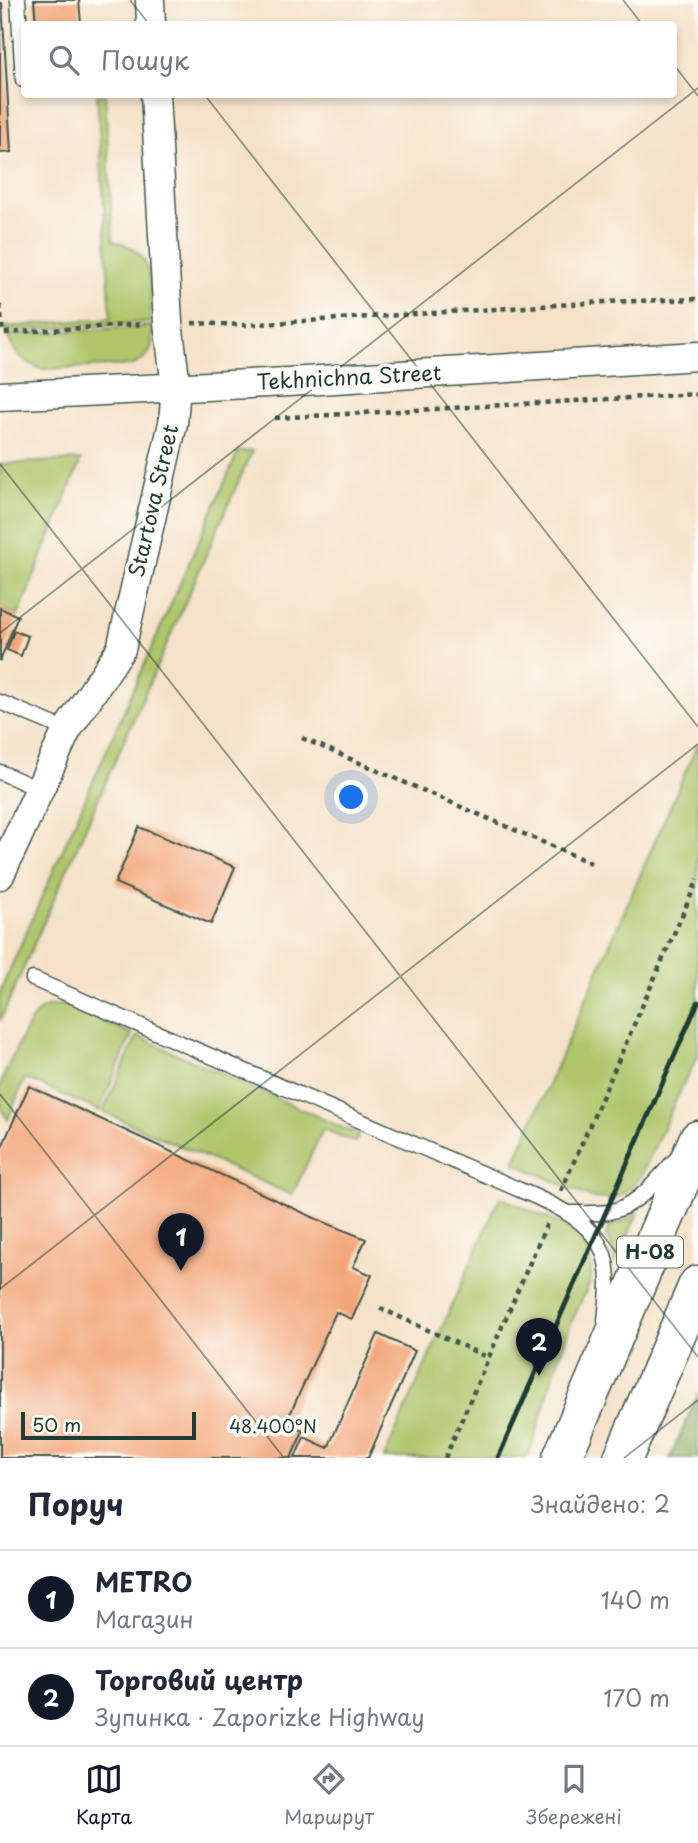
<!DOCTYPE html>
<html lang="uk">
<meta charset="utf-8">
<style>
body{margin:0;font-family:"Playpen Sans",sans-serif;background:#f2f2f3;color:#1f2937}
.scale{position:absolute;left:21px;bottom:18px;width:175px;box-sizing:border-box;padding-left:7px;border:4px solid #1f3d34;border-top:0;font-size:19px;line-height:24px;white-space:nowrap;color:#1f3d34;-webkit-text-stroke:5px #fdfcf7;paint-order:stroke}
.you{position:absolute;left:352px;top:798px;width:24px;height:24px;margin:-18px;border:5px solid #fff;border-radius:50%;background:#1a73e8;box-shadow:0 0 0 10px #1a73e833}
.badge{display:grid;place-items:center;width:46px;height:46px;border-radius:50%;background:#111827;color:#fff;font-size:23px;font-weight:700}
.pin{position:absolute;translate:-50% -58px;filter:drop-shadow(0 2px 4px #0008)}
.pin::after{content:'';position:absolute;top:37px;width:24px;height:21px;background:inherit;clip-path:polygon(0 0,100% 0,50% 100%)}
.list{margin:0;padding:0;list-style:none}
h2{display:flex;justify-content:space-between;align-items:center;height:91px;margin:0;padding:0 28px;font-size:30px}
h2 small{font-size:23px;font-weight:400;color:#747a83}
.list li{display:grid;grid-template-columns:46px 1fr auto;gap:21px;align-items:center;box-sizing:border-box;height:98px;padding:0 28px;border-top:2px solid #e0e1e3}
.list b{display:block;font-size:26px;white-space:nowrap}
.list p{margin:0;font-size:23px;white-space:nowrap;color:#747a83}
.list em{font-size:23px;font-style:normal;color:#747a83}
.icon{flex:none;width:38px;height:38px;fill:none;stroke:currentColor;stroke-width:2;stroke-linecap:round;stroke-linejoin:round}
.map{position:relative;flex:none;width:698px;height:1458px;overflow:hidden}
.search{position:absolute;background:#fff;box-shadow:0 4px 10px #0003;left:21px;right:21px;top:21px;height:77px;display:flex;align-items:center;gap:18px;box-sizing:border-box;padding:0 24px;border-radius:7px;color:#747a83;font-size:26px}
.sheet{height:287px;background:#fff}
nav{display:flex;justify-content:space-around;align-items:center;box-sizing:border-box;height:98px;border-top:2px solid #e0e1e3;background:#fff;font-size:19px;color:#747a83}
nav a{display:grid;justify-items:center;gap:4px}
nav .on{color:#111827}
.map>svg:first-child{display:block}
.green{fill:#aec56b;stroke:#668150;stroke-width:2}
.forest{fill:#8aaa5f;stroke:#54744a;stroke-width:2}
.building{fill:#f3a679}
.lines{fill:none;stroke-linecap:round;stroke-linejoin:round}
.service-casing{stroke:#3f564a;stroke-width:17}
.minor-casing{stroke:#3f564a;stroke-width:31}
.primary-casing{stroke:#3f564a;stroke-width:41}
.path{stroke:#3f564a;stroke-width:4.5;stroke-dasharray:5 5;stroke-linecap:butt}
.service{stroke:#fff;stroke-width:14}
.minor{stroke:#fff;stroke-width:28}
.primary{stroke:#fff;stroke-width:38}
.rail{stroke:#1f3d34;stroke-width:5}
.ticks{fill:none;stroke:#1f3d34;stroke-width:2;stroke-opacity:0.45}
.labels{text-anchor:middle;stroke-width:7;stroke-linejoin:round;paint-order:stroke}
.shield{fill:#fdfcf7;stroke:#62766e;stroke-width:2}
.shield-label{font-size:19px;font-weight:bold;fill:#1f3d34}
.street-label{font-size:21px;fill:#1f3d34;stroke:#fdfcf7}
.ticks-label{font-size:18px;text-anchor:middle;fill:#1f3d34;stroke:#fdfcf7;stroke-width:7;stroke-linejoin:round;paint-order:stroke}
</style>
<div class="map">
<svg width="698" height="1458" viewBox="0 0 698 1458">
<rect width="100%" height="100%" fill="#fdfcf7"/>
<filter id="ink" filterUnits="userSpaceOnUse"><feTurbulence type="fractalNoise" baseFrequency=".0143" numOctaves="2"/><feDisplacementMap in="SourceGraphic" scale="14" xChannelSelector="R" yChannelSelector="G"/><feConvolveMatrix kernelMatrix="1 2 1 2 8 2 1 2 1" color-interpolation-filters="sRGB"/></filter>
<filter id="wash" filterUnits="userSpaceOnUse"><feTurbulence type="fractalNoise" baseFrequency=".00686" numOctaves="4" result="noise"/><feDisplacementMap in="SourceGraphic" scale="28" xChannelSelector="R" yChannelSelector="G"/><feGaussianBlur stdDeviation="1.57" result="paint"/><feColorMatrix in="noise" values="0 0 0 0 0 0 0 0 0 0 0 0 0 0 0 0 0 1.4 0 .05"/><feComposite in="paint" operator="in"/></filter>
<g filter="url(#wash)">
<rect width="100%" height="100%" fill="#f5e1c8"/>
<g class="green">
<path d="M 97,95 L 105,95 L 113,241 C 157,250 150,285 151,322 L 6,331 L 6,327 L 111,318 Z"/>
<path d="M 152,326 C 153,345 154,356 133,365 L 41,369 C 25,362 13,353 7,335 Z"/>
<polygon points="252,451 0,1021 0,992 238,452"/>
<polygon points="81,460 18,616 0,608 0,464"/>
<polygon points="698,743 698,1057 686,1078 641,1176 627,1192 613,1199 592,1198 514,1163"/>
<path d="M 57,1005 L 67,1005 L 132,1034 L 99,1111 L 25,1078 L 8,1120 C 1,1110 0,1101 0,1088 C 2,1077 28,1021 37,1013 C 43,1007 49,1006 57,1005 Z"/>
<polygon points="137,1036 359,1135 355,1142 323,1129 292,1195 103,1112"/>
<polygon points="500,1197 576,1231 587,1247 591,1266 591,1280 571,1323 553,1376 534,1441 527,1458 384,1458"/>
<polygon points="639,1211 615,1264 613,1249 606,1235 610,1226 625,1221"/>
</g>
<polygon class="forest" points="698,1394 698,1458 670,1458"/>
<g id="blocks">
<g class="building">
<polygon points="34,0 79,0 81,24 36,24"/>
<polygon points="0,3 2,3 11,152 0,153"/>
<polygon points="0,608 18,616 0,661"/>
<polygon points="14,631 28,636 21,656 7,650"/>
<polygon points="139,827 235,867 211,924 115,883"/>
<polygon points="29,1086 321,1221 366,1239 353,1267 372,1275 352,1319 336,1312 286,1423 303,1431 291,1458 0,1458 0,1151"/>
<polygon points="378,1334 415,1351 368,1458 295,1458 304,1437 328,1448"/>
</g>
</g>
</g>
<g filter="url(#ink)">
<use href="#blocks" fill-opacity="0" stroke="#3f564a" stroke-width="2"/>
<g class="lines">
<g class="service-casing">
<g id="service">
<polyline points="18,0 23,80"/>
<polyline points="0,702 67,730"/>
<polyline points="0,772 41,790"/>
<path d="M 33,979 L 504,1183 C 539,1199 591,1215 604,1255 C 611,1276 607,1300 605,1321"/>
<path d="M 568,1213 C 581,1213 595,1214 608,1212 C 636,1208 656,1181 674,1161"/>
</g>
</g>
<g class="minor-casing">
<g id="minor">
<polyline points="150,0 151,24"/>
<polyline points="0,396 288,382 698,356"/>
<polyline points="0,875 67,730 121,649 173,423 176,387 168,322 155,94"/>
</g>
</g>
<g class="primary-casing">
<g id="primary">
<polyline points="562,1458 698,1140"/>
<polyline points="623,1458 698,1285"/>
</g>
</g>
<g class="path">
<polyline points="0,305 3,333 145,324"/>
<polyline points="192,323 244,325 604,302 698,299"/>
<polyline points="275,418 698,394"/>
<polyline points="302,738 591,863"/>
<polyline points="561,1191 698,879"/>
<polyline points="380,1308 489,1358"/>
<polyline points="445,1458 548,1221"/>
</g>
<use href="#service" class="service"/>
<use href="#minor" class="minor"/>
<use href="#primary" class="primary"/>
<polyline class="rail" points="498,1458 698,1002"/>
</g>
</g>
<path class="ticks" d="M 130,0 L 149,24M 623,0 L 642,24M 674,65 L 698,96M 204,94 L 698,727M 0,464 L 698,1357M 0,633 L 698,88M 0,1094 L 284,1458M 0,1289 L 698,744M 624,1458 L 698,1400"/>
<g class="labels">
<rect class="shield" x="617" y="1236.5" width="66" height="31" rx="5"/>
<g class="shield-label">
<text x="650" y="1259">Н-08</text>
</g>
<g class="street-label">
<text transform="translate(349 378) rotate(-3)" y="7">Tekhnichna Street</text>
<text transform="translate(154 501) rotate(-77)" y="7">Startova Street</text>
</g>
</g>
<g class="ticks-label">
<text x="273" y="1433">48.400°N</text>
</g>
</svg>
<div class="scale">50 m</div>
<div class="you"></div>
<div class="pin badge" style="left:181px;top:1271px">1</div>
<div class="pin badge" style="left:539px;top:1376px">2</div>
<div class="search"><svg class="icon" aria-label="search" viewBox="0 0 24 24"><circle cx="10" cy="10" r="6"/><path d="M15 15l6 6"/></svg>Пошук</div>
</div>
<section class="sheet">
<h2>Поруч<small>Знайдено: 2</small></h2>
<ul class="list">
<li><span class="badge">1</span><div><b>METRO</b><p>Магазин</p></div><em>140 m</em></li>
<li><span class="badge">2</span><div><b>Торговий центр</b><p>Зупинка · Zaporizke Highway</p></div><em>170 m</em></li>
</ul>
</section>
<nav>
<a class="on"><svg class="icon" aria-label="map" viewBox="0 0 24 24"><path d="M3 6l6-2 6 2 6-2v14l-6 2-6-2-6 2zM9 4v14M15 6v14"/></svg>Карта</a>
<a><svg class="icon" aria-label="directions" viewBox="0 0 24 24"><path d="M12 3l9 9-9 9-9-9zM9 14v-3h6M13 9l2 2-2 2"/></svg>Маршрут</a>
<a><svg class="icon" aria-label="saved" viewBox="0 0 24 24"><path d="M7 4h10v16l-5-4-5 4z"/></svg>Збережені</a>
</nav>
